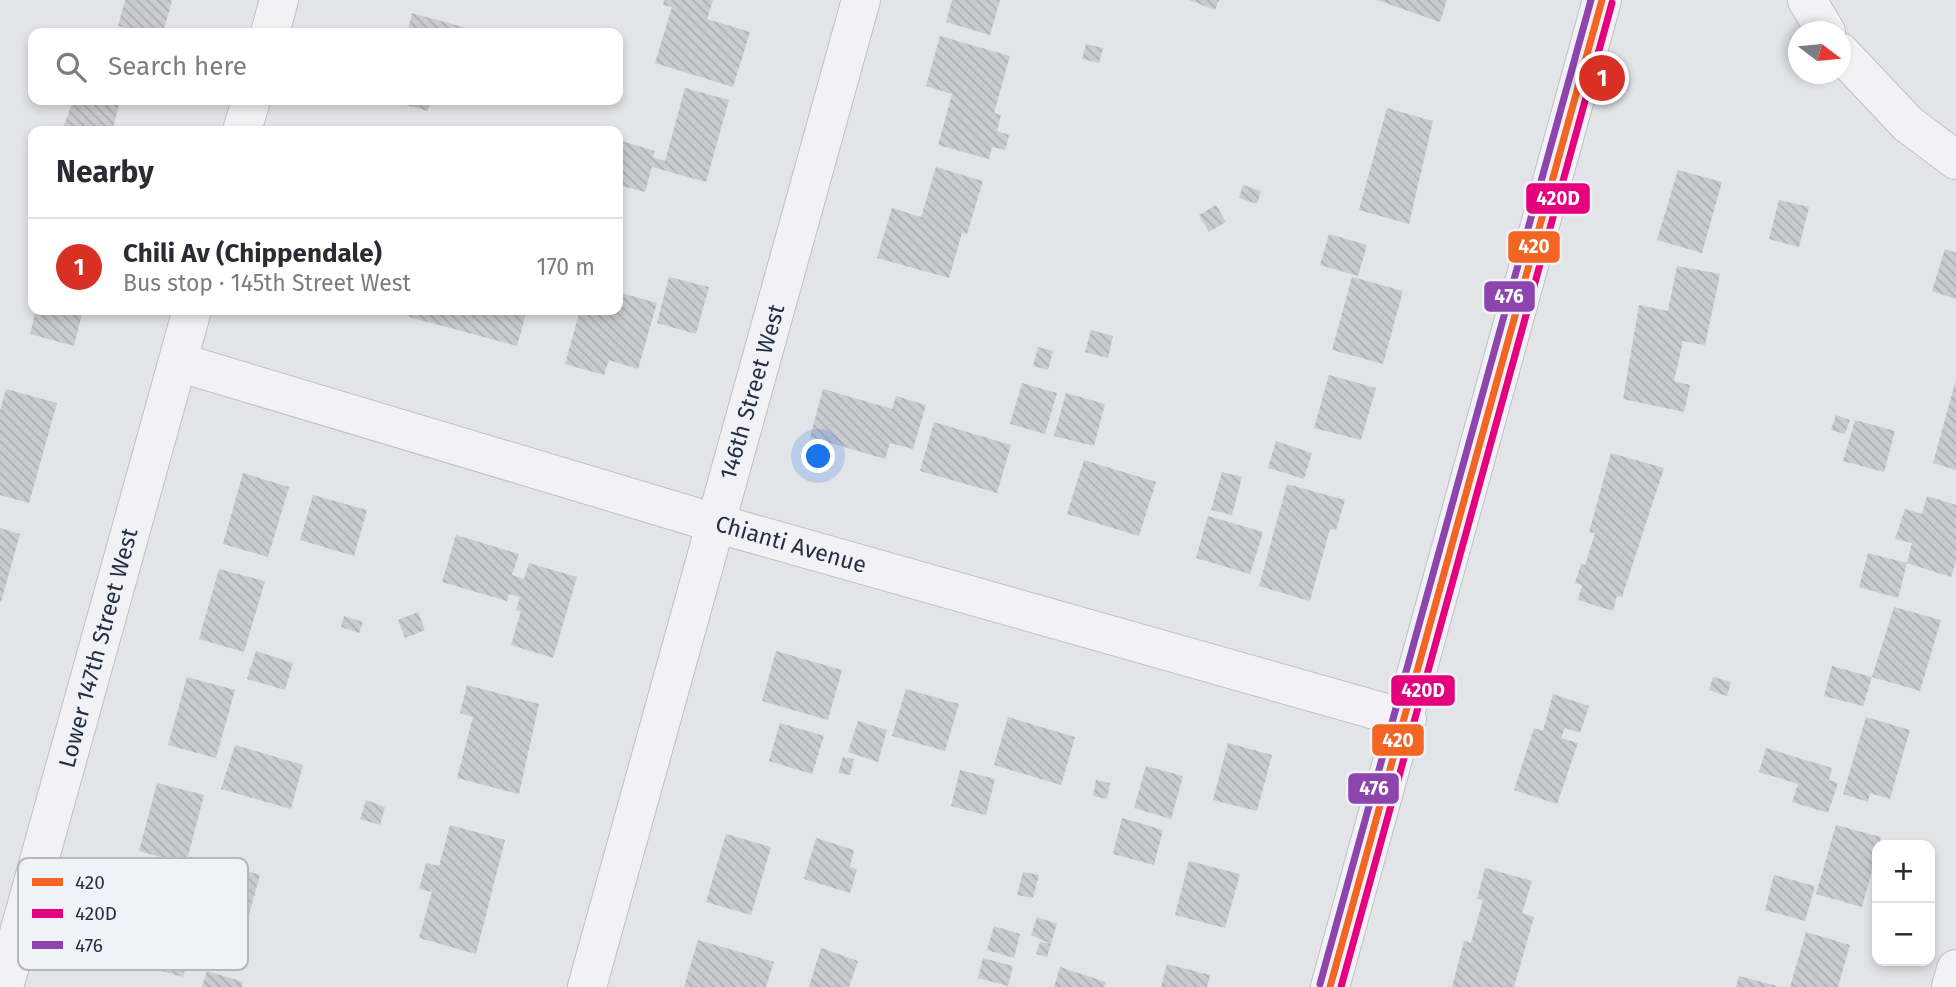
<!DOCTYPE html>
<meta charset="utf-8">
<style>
body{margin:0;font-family:"Fira Sans",sans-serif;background:#f7f7f7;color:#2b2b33}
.controls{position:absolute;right:21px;bottom:21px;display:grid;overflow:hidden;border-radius:14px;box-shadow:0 4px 10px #0003}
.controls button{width:63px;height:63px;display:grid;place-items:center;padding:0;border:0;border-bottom:2px solid #e1e1e2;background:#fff;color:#2b2b33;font:35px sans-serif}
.compass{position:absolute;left:1788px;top:21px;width:63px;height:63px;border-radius:50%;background:#fff;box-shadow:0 4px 10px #0003;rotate:106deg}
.you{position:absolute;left:819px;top:457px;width:24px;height:24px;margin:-18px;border:5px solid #fff;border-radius:50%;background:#1a73e8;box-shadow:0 0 0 10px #1a73e833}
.badge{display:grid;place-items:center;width:46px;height:46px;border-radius:50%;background:#d93025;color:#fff;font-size:23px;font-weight:700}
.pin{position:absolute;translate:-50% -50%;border:4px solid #fff;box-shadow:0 2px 7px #0006}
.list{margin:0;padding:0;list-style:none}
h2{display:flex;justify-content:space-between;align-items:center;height:91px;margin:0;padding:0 28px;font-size:30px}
h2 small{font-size:23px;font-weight:400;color:#7c7c81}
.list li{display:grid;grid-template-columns:46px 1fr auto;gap:21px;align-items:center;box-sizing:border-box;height:98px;padding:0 28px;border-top:2px solid #e1e1e2}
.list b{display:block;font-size:26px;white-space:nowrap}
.list p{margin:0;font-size:23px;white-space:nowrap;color:#7c7c81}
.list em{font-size:23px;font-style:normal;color:#7c7c81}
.icon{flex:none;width:38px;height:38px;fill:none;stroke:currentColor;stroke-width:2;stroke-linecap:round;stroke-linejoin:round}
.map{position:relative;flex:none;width:1956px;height:987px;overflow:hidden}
.search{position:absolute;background:#fff;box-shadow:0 4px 10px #0003;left:28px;top:28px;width:595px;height:77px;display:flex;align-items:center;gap:18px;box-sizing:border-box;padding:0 24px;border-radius:14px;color:#7c7c81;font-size:26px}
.panel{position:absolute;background:#fff;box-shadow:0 4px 10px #0003;left:28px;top:126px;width:595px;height:189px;border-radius:14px}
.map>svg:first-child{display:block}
.building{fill:url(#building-back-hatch)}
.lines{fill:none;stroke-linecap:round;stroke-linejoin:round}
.minor-casing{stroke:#bfc1c6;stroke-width:40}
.minor{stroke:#f2f2f4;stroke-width:38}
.bus-1-casing{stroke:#f0f2f8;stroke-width:12}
.bus-2-casing{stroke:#f0f2f8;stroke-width:12}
.bus-3-casing{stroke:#f0f2f8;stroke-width:12}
.bus-1{stroke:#f26522;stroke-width:7}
.bus-2{stroke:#e5007d;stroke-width:7}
.bus-3{stroke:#8e44ad;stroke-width:7}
.labels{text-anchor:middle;stroke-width:6;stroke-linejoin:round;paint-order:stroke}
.street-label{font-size:23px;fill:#272d44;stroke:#f0f2f8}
.key{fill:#f0f2f8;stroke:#b4b7c2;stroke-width:2}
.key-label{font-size:19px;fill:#272d44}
.line-badge{stroke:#f0f2f8;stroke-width:2.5}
.badge-label{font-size:19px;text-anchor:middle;font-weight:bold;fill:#fff}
</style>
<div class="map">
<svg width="1956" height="987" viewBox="0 0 1956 987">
<defs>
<pattern id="building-back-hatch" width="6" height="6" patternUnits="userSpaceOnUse" patternTransform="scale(1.75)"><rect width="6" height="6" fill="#c9cbd0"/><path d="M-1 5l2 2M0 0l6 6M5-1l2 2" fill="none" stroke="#adafb4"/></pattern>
</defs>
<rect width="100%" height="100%" fill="#e2e4e8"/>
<g class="building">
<polygon points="125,0 172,0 163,33 142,33 118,26"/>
<polygon points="664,0 713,0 707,19 750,32 733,87 655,63 672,7 663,5"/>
<polygon points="952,0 1000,0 990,35 946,22"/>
<polygon points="1189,0 1219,0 1215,10"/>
<polygon points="1377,0 1447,0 1440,22"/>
<polygon points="412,13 474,30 473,33 407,33"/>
<polygon points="940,36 1010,56 994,113 1001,115 997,131 1009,135 1005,150 992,147 989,159 938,145 952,94 926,86"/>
<polygon points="1086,44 1103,48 1099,63 1082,59"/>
<polygon points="685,88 729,100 706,182 652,167 645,192 618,185 618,140 655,151 653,157 665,161"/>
<polygon points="73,100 120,101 112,131 62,131"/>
<polygon points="388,100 431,100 428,111"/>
<polygon points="1387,108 1433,121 1409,224 1359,210"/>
<polygon points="936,167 983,181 967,234 962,233 949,278 877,258 892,208 921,217"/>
<polygon points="1678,170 1722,182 1702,253 1657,240"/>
<polygon points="1243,185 1261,191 1257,204 1239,198"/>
<polygon points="1779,200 1809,207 1799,247 1769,239"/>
<polygon points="1216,205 1226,222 1209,232 1199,215"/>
<polygon points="1329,234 1367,245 1358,276 1320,265"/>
<polygon points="1945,249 1956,253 1956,299 1932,291"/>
<polygon points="1677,266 1720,274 1705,345 1683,341 1674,381 1690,385 1684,412 1623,399 1639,305 1668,311"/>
<polygon points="669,277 709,287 696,334 657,323"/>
<polygon points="1352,277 1403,291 1383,364 1332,350"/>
<polygon points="618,292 657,303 638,369 609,360 604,375 565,364 580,310 618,310"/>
<polygon points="36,310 83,310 74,346 30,334"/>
<polygon points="411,310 527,310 517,346 409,317"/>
<polygon points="1091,330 1113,336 1108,358 1085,352"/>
<polygon points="1038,347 1053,351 1048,370 1033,366"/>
<polygon points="1329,375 1376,388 1361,440 1314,428"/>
<polygon points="1022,383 1057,393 1045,434 1010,424"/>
<polygon points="1955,383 1956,383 1956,470 1933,463"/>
<polygon points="6,389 57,403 29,503 0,495 0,411"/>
<polygon points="823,389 892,409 896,396 926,405 913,449 890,443 885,459 810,437"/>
<polygon points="1066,393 1105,404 1094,446 1054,436"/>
<polygon points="1836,415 1850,420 1845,434 1831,430"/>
<polygon points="1855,420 1895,431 1884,472 1843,461"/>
<polygon points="934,422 1011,445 997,493 920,471"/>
<polygon points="1276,441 1312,453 1304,479 1268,468"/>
<polygon points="1611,453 1664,468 1622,597 1617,596 1613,611 1578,600 1582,585 1575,583 1581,564 1585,565 1595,533 1589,532"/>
<polygon points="1084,460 1156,482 1139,536 1067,514"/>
<polygon points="1222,472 1242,477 1232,515 1211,510"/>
<polygon points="243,473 289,487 268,557 223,544"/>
<polygon points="1287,484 1345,500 1336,530 1330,529 1310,601 1259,586"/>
<polygon points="313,495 367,510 354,556 300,540"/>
<polygon points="1927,496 1956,505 1956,561 1951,577 1907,563 1912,543 1895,539 1905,509 1922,514"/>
<polygon points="1208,516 1263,532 1250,574 1196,558"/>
<polygon points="0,528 20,534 1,602 0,602"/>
<polygon points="456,535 519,554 512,575 524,579 529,563 577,577 553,658 511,645 521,611 516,610 520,597 509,594 507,601 442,582"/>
<polygon points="1868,553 1907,563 1898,598 1859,587"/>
<polygon points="219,569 265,581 244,652 199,639"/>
<polygon points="1894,607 1941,620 1920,691 1872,677"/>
<polygon points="418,612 425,630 405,638 398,620"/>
<polygon points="344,616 363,622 359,633 341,627"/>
<polygon points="256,651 293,663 285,690 247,679"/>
<polygon points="776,651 842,670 828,720 762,701"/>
<polygon points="1832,666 1872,677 1863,706 1824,696"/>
<polygon points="187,677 235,690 216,758 168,745"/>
<polygon points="1713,677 1731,682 1727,696 1709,690"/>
<polygon points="467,685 539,704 519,794 457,778 473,717 460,713"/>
<polygon points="906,689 959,704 945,751 892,736"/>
<polygon points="1553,694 1589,706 1580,733 1565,728 1561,738 1578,743 1557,804 1514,790 1534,728 1543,731"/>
<polygon points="1008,717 1075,737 1061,785 994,765"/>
<polygon points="1866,717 1910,730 1890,799 1870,793 1868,802 1843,794"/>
<polygon points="858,721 887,730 878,762 848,752"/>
<polygon points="780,723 824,736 812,774 769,761"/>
<polygon points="1228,743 1272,755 1257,811 1213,800"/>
<polygon points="235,745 303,765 291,809 221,789"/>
<polygon points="1766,748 1832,768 1829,780 1838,783 1828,813 1792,802 1798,784 1759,772"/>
<polygon points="843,757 854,759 850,775 838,773"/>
<polygon points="1146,766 1183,776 1171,819 1134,808"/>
<polygon points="960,770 995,779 986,815 951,806"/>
<polygon points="1096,780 1110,783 1107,799 1093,796"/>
<polygon points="157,783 204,795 186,864 139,851"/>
<polygon points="366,800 385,807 380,825 360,819"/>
<polygon points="1122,818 1163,830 1154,865 1113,854"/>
<polygon points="450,825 505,840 476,954 419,938 432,892 419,889 426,863 439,866"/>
<polygon points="1836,825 1881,837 1862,907 1816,894"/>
<polygon points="726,834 771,847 751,915 706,902"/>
<polygon points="816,838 854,850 850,867 857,869 850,893 804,879"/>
<polygon points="1189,861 1240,874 1225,928 1175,915"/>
<polygon points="222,864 260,875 249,915 211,904"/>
<polygon points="1485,868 1532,881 1522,913 1534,917 1514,987 1452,987 1464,941 1471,943 1483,900 1477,899"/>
<polygon points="1023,872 1039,875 1033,898 1017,895"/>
<polygon points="1774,875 1815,886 1805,921 1765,910"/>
<polygon points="129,887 175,900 165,936 192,943 183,977 110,957"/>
<polygon points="1037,917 1057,924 1047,957 1036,954 1040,942 1051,944 1031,935"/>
<polygon points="994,926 1020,934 1014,958 987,950"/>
<polygon points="1806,932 1850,945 1838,987 1790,987"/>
<polygon points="698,940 774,962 766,987 684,987"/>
<polygon points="821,948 858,961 849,987 809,987"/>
<polygon points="983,958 1013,966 1008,986 978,978"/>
<polygon points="1167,964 1210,975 1207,987 1161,987"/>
<polygon points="1060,967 1106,982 1104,987 1054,987"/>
<polygon points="207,971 243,982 242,987 202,987"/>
<polygon points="1739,976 1777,986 1777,987 1736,987"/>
</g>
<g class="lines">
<g class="minor-casing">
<g id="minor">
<polyline points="1807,0 1826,32"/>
<polyline points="270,33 279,0"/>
<polyline points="1840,52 1908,124 1956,160"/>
<polyline points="242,131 251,100"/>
<polyline points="178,362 715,523 1407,719"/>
<polyline points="4,987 192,310"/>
<polyline points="587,987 861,0"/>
<polyline points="1330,987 1602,0"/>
<polyline points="1951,987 1956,969"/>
</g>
</g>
<use href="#minor" class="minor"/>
<g class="bus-1-casing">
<polyline id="bus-1" points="1330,987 1602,0"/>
</g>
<g class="bus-2-casing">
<polyline id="bus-2" points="1341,987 1612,3"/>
</g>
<g class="bus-3-casing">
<polyline id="bus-3" points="1320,984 1591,0"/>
</g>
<use href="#bus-1" class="bus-1"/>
<use href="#bus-2" class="bus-2"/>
<use href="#bus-3" class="bus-3"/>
</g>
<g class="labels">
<g class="street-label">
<text transform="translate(752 392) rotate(-74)" y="8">146th Street West</text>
<text transform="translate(791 544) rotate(16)" y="8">Chianti Avenue</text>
<text transform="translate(98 648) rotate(-75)" y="8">Lower 147th Street West</text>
</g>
</g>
<rect x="18" y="858" width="230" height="112" rx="10" class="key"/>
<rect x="32" y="878" width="31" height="8" fill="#f26522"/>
<rect x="32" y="909" width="31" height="9" fill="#e5007d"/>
<rect x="32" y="941" width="31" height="8" fill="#8e44ad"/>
<g class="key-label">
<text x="75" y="889">420</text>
<text x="75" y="920">420D</text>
<text x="75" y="952">476</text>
</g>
<g class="line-badge">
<rect x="1525" y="182" width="66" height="33" rx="7" fill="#e5007d"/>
<rect x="1507" y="230" width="54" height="34" rx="7" fill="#f26522"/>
<rect x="1483" y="280" width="53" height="33" rx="7" fill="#8e44ad"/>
<rect x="1390" y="674" width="66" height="33" rx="7" fill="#e5007d"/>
<rect x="1371" y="723" width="54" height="34" rx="7" fill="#f26522"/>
<rect x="1347" y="772" width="53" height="33" rx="7" fill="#8e44ad"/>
</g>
<g class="badge-label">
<text x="1558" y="205">420D</text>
<text x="1534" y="253">420</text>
<text x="1509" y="303">476</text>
<text x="1423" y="697">420D</text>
<text x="1398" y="747">420</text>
<text x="1374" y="795">476</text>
</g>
</svg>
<div class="controls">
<button>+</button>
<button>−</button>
</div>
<svg class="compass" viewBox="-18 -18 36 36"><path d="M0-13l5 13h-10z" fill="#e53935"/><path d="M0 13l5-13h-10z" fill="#7c7c81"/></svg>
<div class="you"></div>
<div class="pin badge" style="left:1602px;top:78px">1</div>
<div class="search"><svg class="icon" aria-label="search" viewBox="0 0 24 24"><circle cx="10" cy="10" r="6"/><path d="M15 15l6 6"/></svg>Search here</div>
<section class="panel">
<h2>Nearby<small></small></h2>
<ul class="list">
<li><span class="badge">1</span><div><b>Chili Av (Chippendale)</b><p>Bus stop · 145th Street West</p></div><em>170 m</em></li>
</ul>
</section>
</div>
